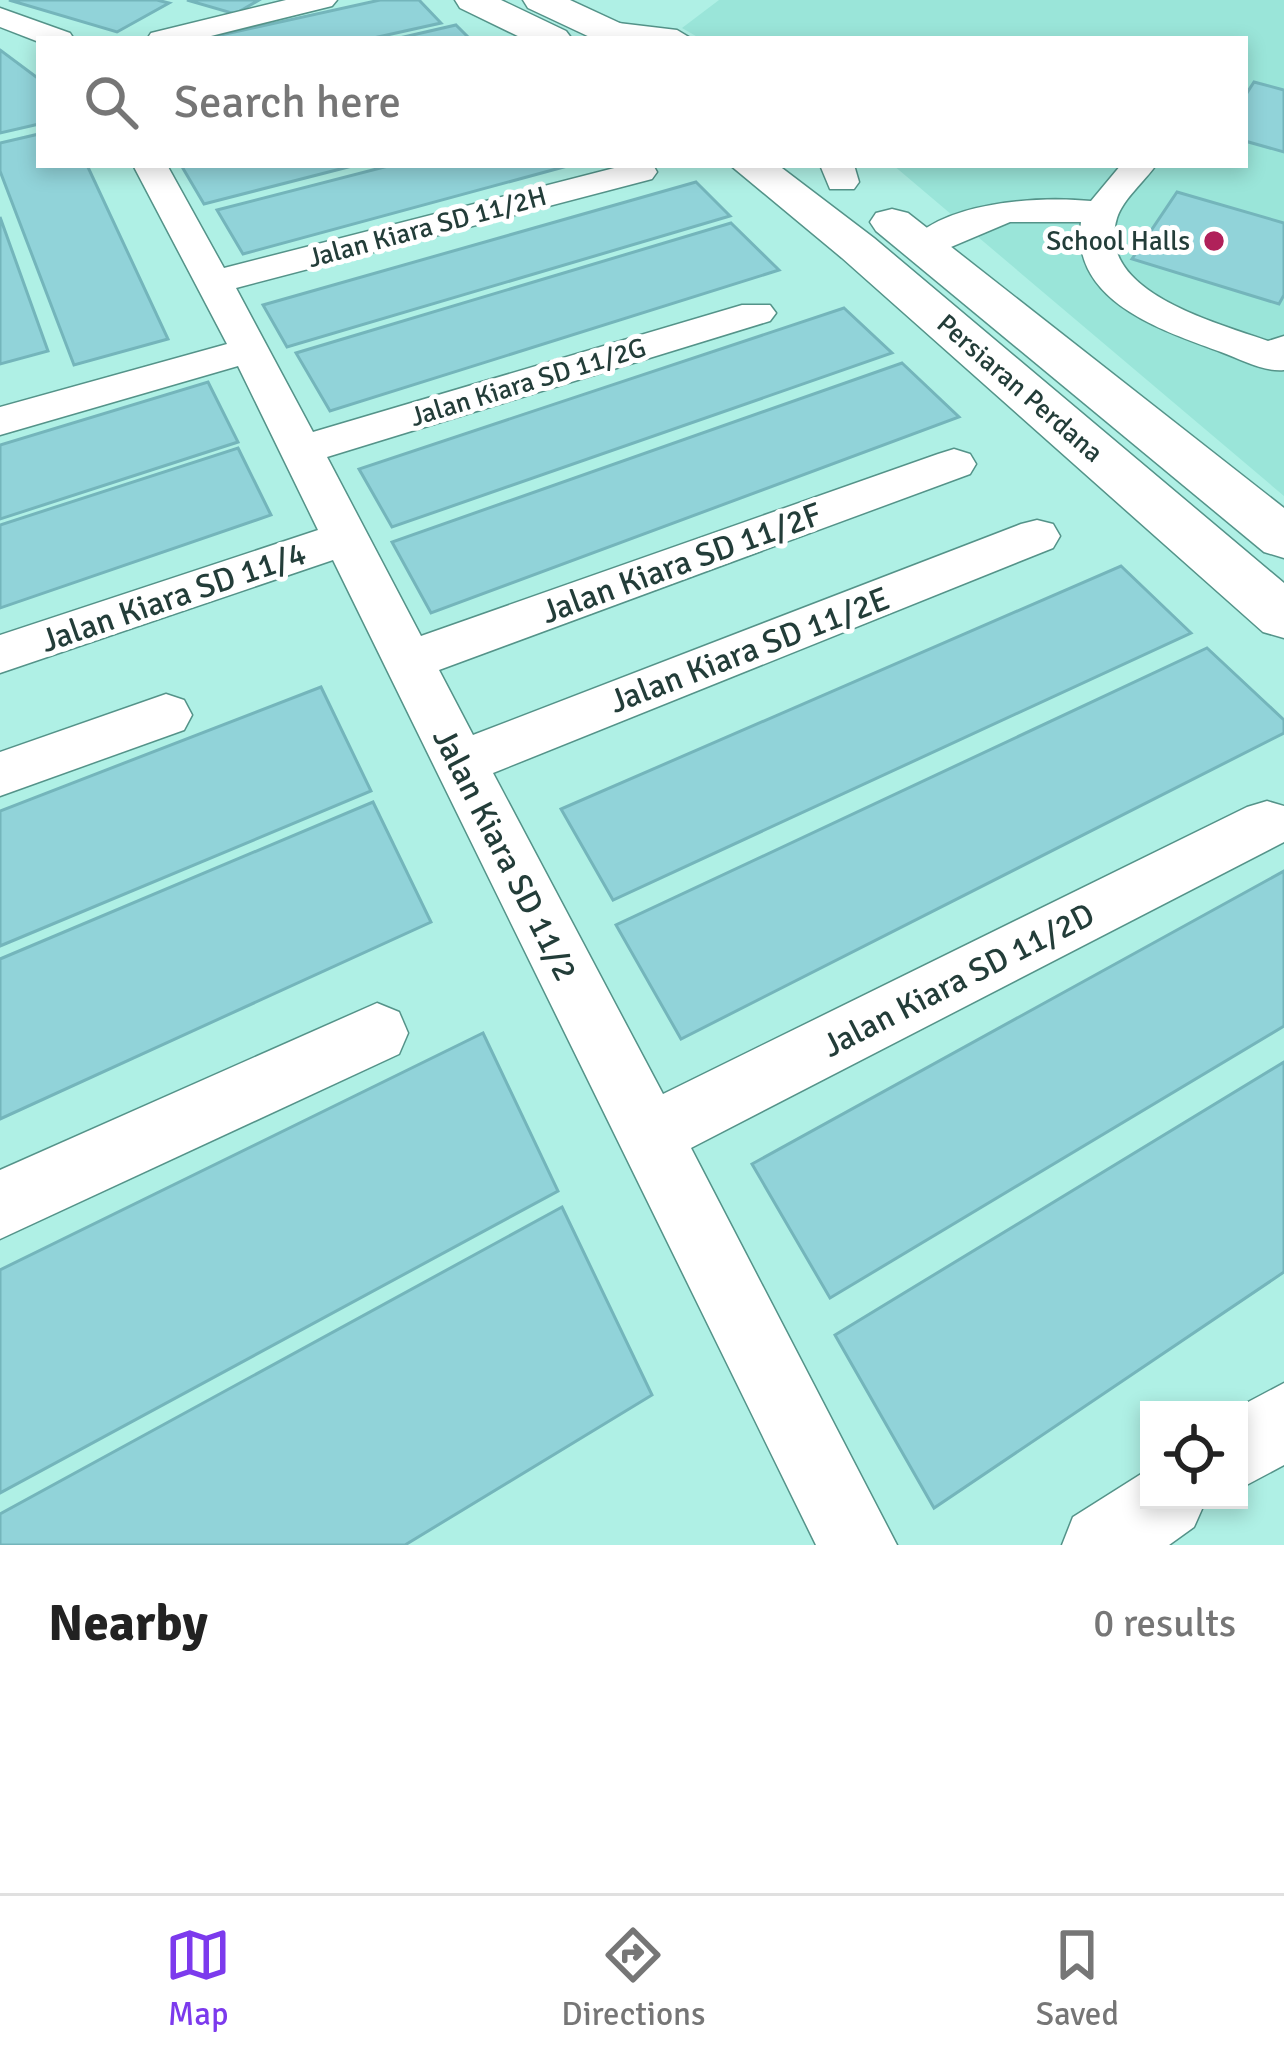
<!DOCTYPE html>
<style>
body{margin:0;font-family:Signika,sans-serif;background:#f2f2f2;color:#222}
.controls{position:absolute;right:36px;bottom:36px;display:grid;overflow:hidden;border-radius:0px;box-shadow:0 6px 18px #0003}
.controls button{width:108px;height:108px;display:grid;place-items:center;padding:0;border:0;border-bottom:3px solid #e0e0e0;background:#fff;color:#222;font:60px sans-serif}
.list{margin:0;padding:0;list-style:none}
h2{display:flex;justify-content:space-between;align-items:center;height:156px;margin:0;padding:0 48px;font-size:51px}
h2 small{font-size:39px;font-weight:400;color:#767676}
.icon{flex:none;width:66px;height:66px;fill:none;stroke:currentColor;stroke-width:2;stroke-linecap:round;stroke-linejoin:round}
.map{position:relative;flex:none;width:1284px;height:1545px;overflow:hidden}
.search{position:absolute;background:#fff;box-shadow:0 6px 18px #0003;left:36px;right:36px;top:36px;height:132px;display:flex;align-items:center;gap:30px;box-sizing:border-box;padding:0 42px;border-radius:0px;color:#767676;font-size:45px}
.sheet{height:348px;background:#fff}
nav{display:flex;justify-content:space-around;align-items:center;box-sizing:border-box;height:168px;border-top:3px solid #e0e0e0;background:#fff;font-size:33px;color:#767676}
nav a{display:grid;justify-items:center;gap:6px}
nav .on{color:#7c3aed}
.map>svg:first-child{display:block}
.built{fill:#9ae5d9}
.building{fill:#91d3d9;stroke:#74b5bb;stroke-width:3}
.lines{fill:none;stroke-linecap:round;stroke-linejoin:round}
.minor-casing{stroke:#549389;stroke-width:3}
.major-casing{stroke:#549389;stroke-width:3}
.minor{fill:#fff;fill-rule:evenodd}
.major{fill:#fff;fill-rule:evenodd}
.poi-dot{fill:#b0215a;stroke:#fff;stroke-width:4.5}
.labels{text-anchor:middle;stroke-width:10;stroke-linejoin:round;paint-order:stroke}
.far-street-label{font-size:27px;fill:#233d39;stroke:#fff}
.far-poi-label{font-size:27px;fill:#233d39;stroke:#fff;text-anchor:end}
.street-label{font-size:33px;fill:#233d39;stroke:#fff}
</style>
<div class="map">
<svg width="1284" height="1545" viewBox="0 0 1284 1545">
<rect width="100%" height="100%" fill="#aff0e5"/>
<polygon class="built" points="719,0 1284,0 1284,496 893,165 1245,165 1245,39 701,39 682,28"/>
<g class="building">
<polygon points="9,0 157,0 169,3 117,32"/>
<polygon points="187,0 259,0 235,14"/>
<polygon points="380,0 419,0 441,23 369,39 203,39"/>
<polygon points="456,25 470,39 395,39"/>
<polygon points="0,50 39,79 39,124 0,133"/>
<polygon points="1254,82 1284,90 1284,152 1245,141 1245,96"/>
<polygon points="39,134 39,165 87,165 168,339 74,365 0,171 0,143"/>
<polygon points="181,165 356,165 204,204"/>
<polygon points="392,165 571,165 243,254 217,210"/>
<polygon points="696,182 730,216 287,347 263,305"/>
<polygon points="1177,192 1284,223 1284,295 1279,304 1132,259"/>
<polygon points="0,217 48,351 0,364"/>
<polygon points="731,223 779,270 330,411 296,353"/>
<polygon points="844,308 892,353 392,527 359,469"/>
<polygon points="902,363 959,417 431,613 392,542"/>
<polygon points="208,382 238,442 0,519 0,445"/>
<polygon points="238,448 271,515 0,608 0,525"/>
<polygon points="1121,566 1191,633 613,900 561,809"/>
<polygon points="1207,648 1284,720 1284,733 681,1039 616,925"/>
<polygon points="321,687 371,791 0,946 0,811"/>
<polygon points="373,802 431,922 0,1119 0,959"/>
<polygon points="1284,871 1284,1026 830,1298 752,1164"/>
<polygon points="483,1033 558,1191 0,1493 0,1270"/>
<polygon points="1284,1062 1284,1272 934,1508 835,1335"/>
<polygon points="562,1207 652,1395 405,1545 0,1545 0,1514"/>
</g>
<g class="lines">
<g class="minor-casing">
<g id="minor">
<polygon points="286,0 337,0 332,6 199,39 147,39 151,33"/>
<polygon points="0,8 70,33 74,39 39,42 0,27"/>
<polygon points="610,22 677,30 692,39 599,37 595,31 599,25"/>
<polygon points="133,165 167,165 224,268 626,165 653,165 657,172 652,179 236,288 313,432 742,305 770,305 776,313 770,321 327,457 421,636 938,454 954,449 970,454 976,464 970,474 439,670 473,735 1021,524 1037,520 1053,524 1060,536 1053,548 493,773 663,1094 1247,807 1267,801 1284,806 1284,842 691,1148 897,1545 816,1545 333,560 0,673 0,635 318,530 238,366 0,435 0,407 227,344"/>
<polygon points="820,165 854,165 859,182 854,189 830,189"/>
<path d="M 1121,165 L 1156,165 C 1145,181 1123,199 1117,218 C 1094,292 1218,323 1268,341 L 1284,336 L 1284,370 C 1263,372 1240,359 1221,352 C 1161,330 1070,301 1081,222 L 1010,222 L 925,258 L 912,255 L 906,247 C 939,201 1040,196 1091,201 Z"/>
<polygon points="166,694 184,700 192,715 184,730 0,796 0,752"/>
<polygon points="377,1003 399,1012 408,1033 399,1054 0,1239 0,1170"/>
<polygon points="1284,1383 1284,1465 1239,1489 1239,1410 1233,1410"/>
<polygon points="1149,1469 1149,1500 1206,1500 1194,1527 1169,1545 1062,1545 1073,1517"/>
</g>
</g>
<g class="major-casing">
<g id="major">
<polygon points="455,0 501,0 566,31 572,39 524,39 460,8"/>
<polygon points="523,0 570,0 637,31 643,39 594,39 528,8"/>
<polygon points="730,165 778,165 874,238 1284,583 1284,638 1263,632 842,258"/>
<polygon points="892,209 908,213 1284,508 1284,558 1264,552 876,231 870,222 876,213"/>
</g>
</g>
<use href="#minor" class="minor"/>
<use href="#major" class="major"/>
</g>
<circle class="poi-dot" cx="1214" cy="241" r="12"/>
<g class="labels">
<g class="far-street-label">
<text transform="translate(427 227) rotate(-15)" y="9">Jalan Kiara SD 11/2H</text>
<text transform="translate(528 382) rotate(-17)" y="9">Jalan Kiara SD 11/2G</text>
<text transform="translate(1020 388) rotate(41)" y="9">Persiaran Perdana</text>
</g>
<g class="far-poi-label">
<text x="1190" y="250">School Halls</text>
</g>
<g class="street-label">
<text transform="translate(681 562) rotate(-20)" y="12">Jalan Kiara SD 11/2F</text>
<text transform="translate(173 596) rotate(-19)" y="12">Jalan Kiara SD 11/4</text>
<text transform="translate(749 649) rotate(-21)" y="12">Jalan Kiara SD 11/2E</text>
<text transform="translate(506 854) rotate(63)" y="12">Jalan Kiara SD 11/2</text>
<text transform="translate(958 979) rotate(-27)" y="12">Jalan Kiara SD 11/2D</text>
</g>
</g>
</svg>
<div class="controls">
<button><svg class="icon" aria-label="locate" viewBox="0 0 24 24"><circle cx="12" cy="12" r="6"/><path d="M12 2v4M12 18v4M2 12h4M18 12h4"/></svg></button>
</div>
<div class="search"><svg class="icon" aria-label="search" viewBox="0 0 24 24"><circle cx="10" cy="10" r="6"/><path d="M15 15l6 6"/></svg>Search here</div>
</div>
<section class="sheet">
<h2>Nearby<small>0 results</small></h2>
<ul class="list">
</ul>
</section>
<nav>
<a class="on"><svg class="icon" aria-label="map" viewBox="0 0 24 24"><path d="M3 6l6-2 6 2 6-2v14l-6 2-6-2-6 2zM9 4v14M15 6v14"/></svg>Map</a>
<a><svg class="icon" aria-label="directions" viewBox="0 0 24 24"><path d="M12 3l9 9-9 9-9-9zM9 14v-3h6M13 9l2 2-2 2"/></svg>Directions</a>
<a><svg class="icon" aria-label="saved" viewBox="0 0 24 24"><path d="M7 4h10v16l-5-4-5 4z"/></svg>Saved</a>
</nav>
